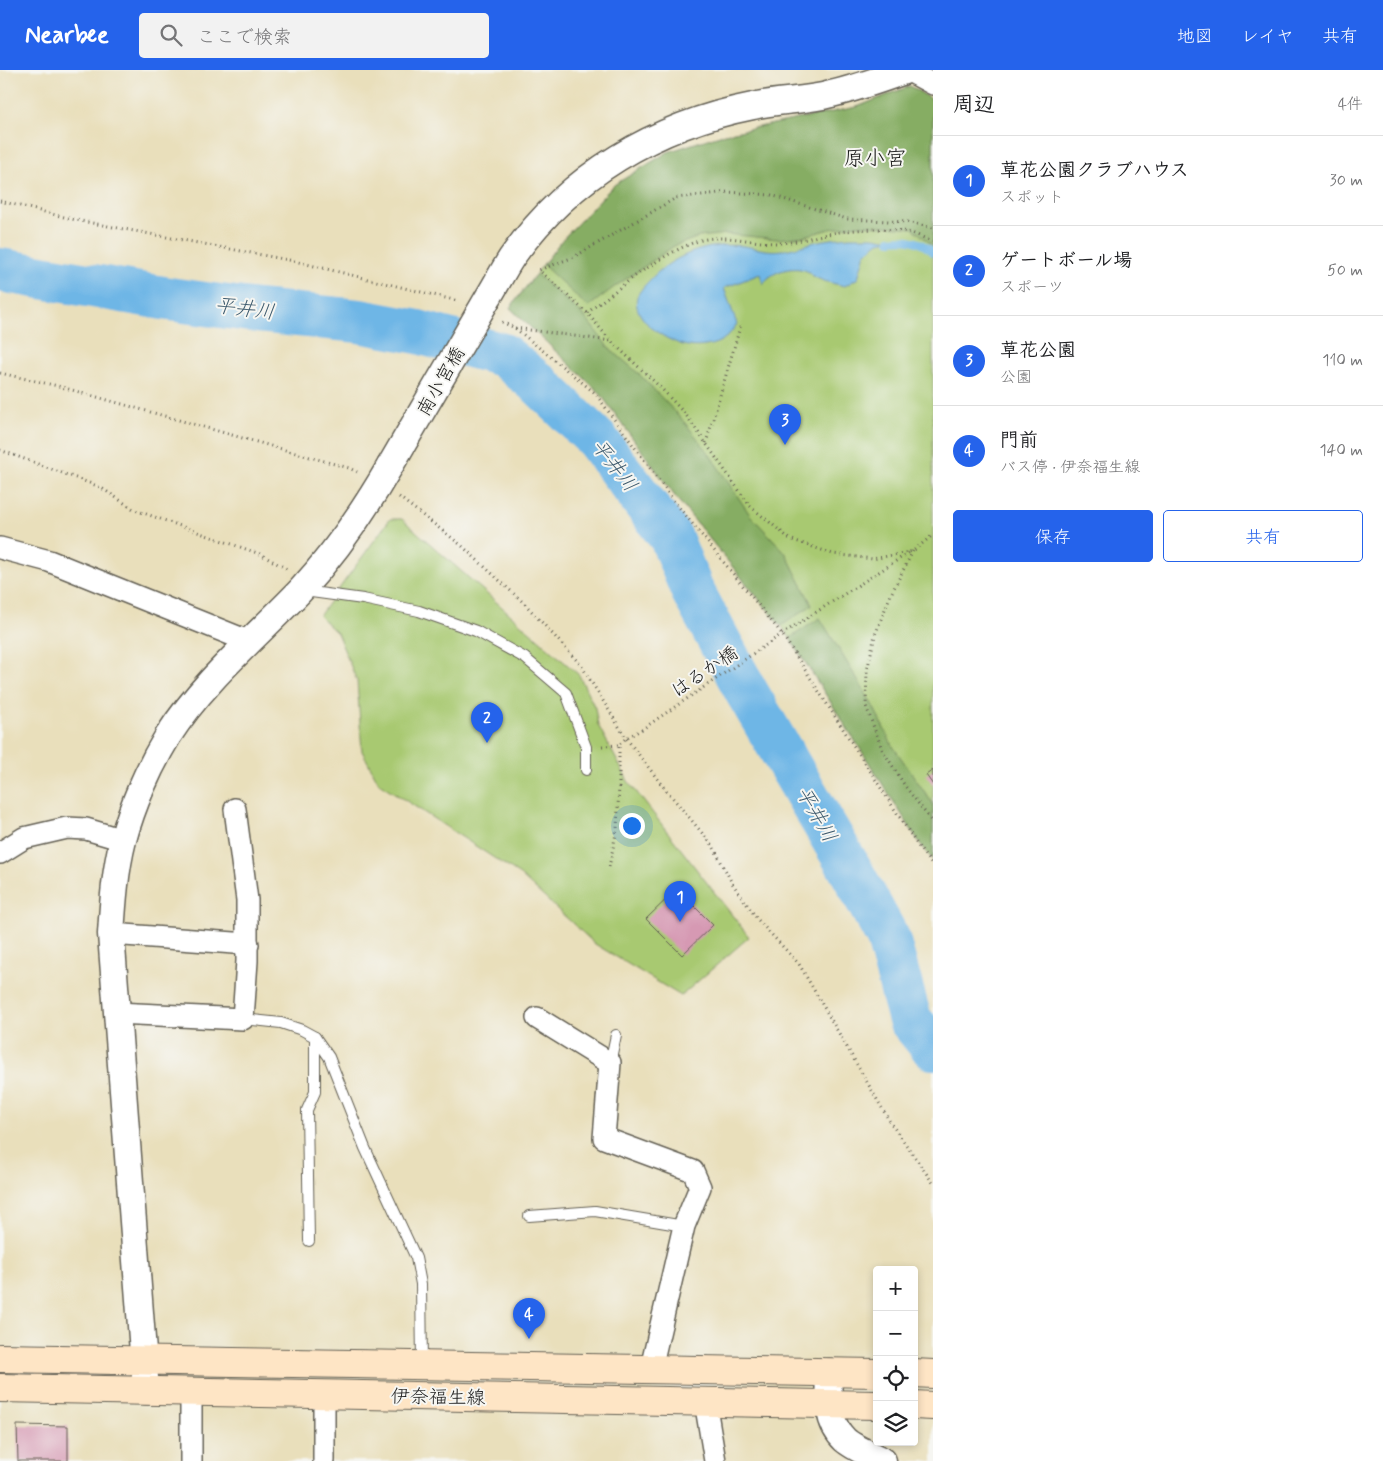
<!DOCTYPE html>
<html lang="ja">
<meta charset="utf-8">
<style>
body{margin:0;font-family:Mynerve,"Klee One",sans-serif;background:#f2f2f2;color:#202124}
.controls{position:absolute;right:15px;bottom:15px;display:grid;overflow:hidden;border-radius:5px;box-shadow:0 2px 8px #0003}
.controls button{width:45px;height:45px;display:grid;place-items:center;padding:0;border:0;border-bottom:1px solid #e0e0e0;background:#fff;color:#202124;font:25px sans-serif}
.you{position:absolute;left:631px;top:755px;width:18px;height:18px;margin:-12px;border:4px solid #fff;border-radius:50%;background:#1a73e8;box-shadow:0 0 0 8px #1a73e833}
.badge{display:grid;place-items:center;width:32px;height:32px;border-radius:50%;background:#2563eb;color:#fff;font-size:16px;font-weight:700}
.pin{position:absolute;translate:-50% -41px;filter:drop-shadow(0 1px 2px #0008)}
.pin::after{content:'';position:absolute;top:26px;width:18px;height:15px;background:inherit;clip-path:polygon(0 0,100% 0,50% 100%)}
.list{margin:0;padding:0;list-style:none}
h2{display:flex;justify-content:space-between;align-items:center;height:65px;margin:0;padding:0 20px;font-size:21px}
h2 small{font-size:16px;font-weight:400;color:#757577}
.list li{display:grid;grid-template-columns:32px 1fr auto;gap:15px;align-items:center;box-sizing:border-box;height:90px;padding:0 20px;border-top:1px solid #e0e0e0}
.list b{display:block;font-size:19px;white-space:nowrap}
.list p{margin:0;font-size:16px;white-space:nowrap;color:#757577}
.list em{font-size:16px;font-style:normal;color:#757577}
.actions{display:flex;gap:10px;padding:15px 20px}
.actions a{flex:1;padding:11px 0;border:1px solid #2563eb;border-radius:5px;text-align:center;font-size:18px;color:#2563eb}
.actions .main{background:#2563eb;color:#fff}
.icon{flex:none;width:28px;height:28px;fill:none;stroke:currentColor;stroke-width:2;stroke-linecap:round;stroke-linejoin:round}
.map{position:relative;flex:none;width:933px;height:1391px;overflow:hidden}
header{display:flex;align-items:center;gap:30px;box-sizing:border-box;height:70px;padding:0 25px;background:#2563eb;color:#fff}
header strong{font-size:24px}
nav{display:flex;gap:28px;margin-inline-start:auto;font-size:18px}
.search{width:350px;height:45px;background:#f2f2f2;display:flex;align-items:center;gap:12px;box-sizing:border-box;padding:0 18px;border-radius:5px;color:#757577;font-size:19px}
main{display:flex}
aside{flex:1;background:#fff}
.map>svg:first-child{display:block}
.green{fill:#a8c971;stroke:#627246}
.forest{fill:#86ad63;stroke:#516440}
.water{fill:#6eb6e6;stroke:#456981}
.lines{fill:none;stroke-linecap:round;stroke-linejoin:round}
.stream{stroke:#6eb6e6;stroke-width:8}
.river{stroke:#6eb6e6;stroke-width:44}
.building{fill:#d699b3}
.service-casing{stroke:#646054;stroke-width:12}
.minor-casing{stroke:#646054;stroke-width:24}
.tertiary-casing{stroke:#646054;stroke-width:29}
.secondary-casing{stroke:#646054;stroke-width:30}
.path{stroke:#646054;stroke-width:3;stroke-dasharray:1 4;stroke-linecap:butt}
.service{stroke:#fff;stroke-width:10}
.minor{stroke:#fff;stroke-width:21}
.tertiary{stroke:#fff;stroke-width:26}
.secondary{stroke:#fee5c5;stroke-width:28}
.tertiary-bridge-casing{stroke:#646054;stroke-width:29;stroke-linecap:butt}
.tertiary-bridge{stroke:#fff;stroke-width:26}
.labels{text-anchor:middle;stroke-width:4;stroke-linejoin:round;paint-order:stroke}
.street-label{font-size:19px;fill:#1c1c1c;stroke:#f6f6f2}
.water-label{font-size:20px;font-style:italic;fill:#3d5a6d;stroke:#f6f6f2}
.quarter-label{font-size:21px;fill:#1c1c1c;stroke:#f6f6f2}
</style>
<header>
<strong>Nearbee</strong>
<div class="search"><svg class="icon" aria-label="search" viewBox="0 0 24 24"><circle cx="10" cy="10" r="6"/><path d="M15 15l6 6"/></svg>ここで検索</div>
<nav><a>地図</a><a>レイヤ</a><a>共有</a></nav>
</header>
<main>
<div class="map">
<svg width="933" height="1391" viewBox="0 0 933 1391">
<rect width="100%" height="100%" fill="#f6f6f2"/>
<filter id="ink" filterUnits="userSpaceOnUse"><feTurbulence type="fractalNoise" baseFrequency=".02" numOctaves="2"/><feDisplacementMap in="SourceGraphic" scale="10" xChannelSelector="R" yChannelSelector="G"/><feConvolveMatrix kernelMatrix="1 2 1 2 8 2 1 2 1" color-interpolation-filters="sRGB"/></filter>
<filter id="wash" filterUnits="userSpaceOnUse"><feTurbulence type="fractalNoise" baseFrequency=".0096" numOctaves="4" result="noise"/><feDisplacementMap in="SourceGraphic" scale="20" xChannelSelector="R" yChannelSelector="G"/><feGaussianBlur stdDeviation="1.12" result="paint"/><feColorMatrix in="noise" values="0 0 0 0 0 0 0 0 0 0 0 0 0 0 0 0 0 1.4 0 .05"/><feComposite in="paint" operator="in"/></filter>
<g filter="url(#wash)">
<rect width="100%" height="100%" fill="#e9dfbb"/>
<g class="green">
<polygon points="910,16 933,30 933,790 923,778 786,562 677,429 599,322 510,238 561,171 614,115 668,82 720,65 857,37"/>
<polygon points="390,449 402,449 579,605 595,638 598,655 628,711 749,867 681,926 595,874 520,805 379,713 362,681 357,611 337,563 319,546"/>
</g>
<g class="forest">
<polygon points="910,16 933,30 933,176 913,158 882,156 858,155 830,159 805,166 778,169 726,164 699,167 674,176 613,218 588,237 543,195 561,171 614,115 668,82 720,65 857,37"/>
<polygon points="536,204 584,246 608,277 639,304 680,347 706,379 750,445 785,482 812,535 781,556 677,429 599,322 510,238"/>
<polygon points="820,548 872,634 892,675 933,734 933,790 923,778 790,568"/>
</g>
<path class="water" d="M 849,167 L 874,167 L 890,170 L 879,172 L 865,183 L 858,208 L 845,216 C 836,214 824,212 815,207 C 812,206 811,204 809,202 C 795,194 771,201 763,214 L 760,204 L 724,218 L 737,254 C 733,259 729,266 724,269 C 715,276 698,278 688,276 C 669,273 631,250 637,227 C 638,223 645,215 648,212 C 672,185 709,172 744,176 C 757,178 768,182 782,180 C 795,179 806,174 819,171 C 829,169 839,168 849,167 Z"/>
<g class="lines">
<path class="stream" d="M 890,170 C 908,168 919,170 933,182"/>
<polyline class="river" points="0,200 169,229 257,241 359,251 418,262 503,285 540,315 597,370 671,468 692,520 746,621 849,797 888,868 910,950 933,978"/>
</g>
<g id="blocks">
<g class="building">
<polygon points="933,700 933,715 926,705"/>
<polygon points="677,819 713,855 682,885 646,849"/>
<polygon points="17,1355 68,1356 68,1391 18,1391"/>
</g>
</g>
</g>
<g filter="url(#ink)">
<use href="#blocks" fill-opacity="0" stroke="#646054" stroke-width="1"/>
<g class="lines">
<g class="service-casing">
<g id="service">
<polyline points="304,521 363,529 419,541 476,561 525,588 566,623 586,677 586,700"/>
<polyline points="243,949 281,953 302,960 315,967 329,987 365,1078 416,1188 421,1214 422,1294"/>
<polyline points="610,993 616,965"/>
<polyline points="529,1146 595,1141 684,1156"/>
<polyline points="309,1171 307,1040 315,1022 315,967"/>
</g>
</g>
<g class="minor-casing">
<g id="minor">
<polyline points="907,0 933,14"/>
<polyline points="0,478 49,491 250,572"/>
<polyline points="0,783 24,768 67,758 86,759 123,770"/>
<polyline points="111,864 248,874"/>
<polyline points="116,943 243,949 247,891 247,830 235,739"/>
<polyline points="537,948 610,993 604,1068 693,1101 700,1117 684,1156 651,1298"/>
<polyline points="191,1323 191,1391"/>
<polyline points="324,1324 324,1391"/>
<polyline points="705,1331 715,1391"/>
</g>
</g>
<g class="tertiary-casing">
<g id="tertiary">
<path d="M 489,226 C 497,213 504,199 512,187 C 570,105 656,55 753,36 C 778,30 806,31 831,24 C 857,18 882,9 907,0"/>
<path d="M 829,1302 C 828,1326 826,1352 845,1370 C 854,1378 872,1385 883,1391"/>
<path d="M 146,1321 L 111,864 C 113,833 115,801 123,770 C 132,736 149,697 168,666 C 203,611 255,568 300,521 C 335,483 364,441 390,396"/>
</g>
</g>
<g class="secondary-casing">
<g id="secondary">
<polyline points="0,1288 877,1303"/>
<polyline points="914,1303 933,1304"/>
<polyline points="0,1318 877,1335"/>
<polyline points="914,1335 933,1336"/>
</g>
</g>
<g class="path">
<polyline points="0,131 76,150 294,191 458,231"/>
<path d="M 933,171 C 925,169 916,164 908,162 C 886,157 855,159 833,163 C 813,166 797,173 777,173 C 751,173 724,163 698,171 C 660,184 619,218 587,243 L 611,271 L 659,316 L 686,345 L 750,436 L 790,469 L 833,484 L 873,489 L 913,481 L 933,465"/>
<polyline points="587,243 539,200 574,187 676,128 728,122 771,125 847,149 908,152 933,158"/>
<polyline points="502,252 515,258 595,323 674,431 782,564 920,779 933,796"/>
<polyline points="515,258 611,271"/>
<polyline points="0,303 58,316 349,398 357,402"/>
<polyline points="706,373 741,254"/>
<polyline points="0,380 100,417 135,440 260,484 287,499"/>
<polyline points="399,427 461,475 525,534 581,595 626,668 662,715 713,776 732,813 758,850 799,894 890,1052 933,1113"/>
<polyline points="913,481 891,524 875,565 867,601 866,636 882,679 905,716 933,753"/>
<polyline points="602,676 619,675"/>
<polyline points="609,797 617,759 619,715 619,675 626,668 641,660 782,564 910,482"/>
</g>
<use href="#service" class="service"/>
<use href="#minor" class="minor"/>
<use href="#tertiary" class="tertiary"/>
<use href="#secondary" class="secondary"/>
<g class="tertiary-bridge-casing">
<polyline id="tertiary-bridge" points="390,396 489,226"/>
</g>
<use href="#tertiary-bridge" class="tertiary-bridge"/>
</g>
</g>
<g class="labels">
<g class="street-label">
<text transform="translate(440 311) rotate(-60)" y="7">南小宮橋</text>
<text transform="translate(704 601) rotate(-34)" y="7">はるか橋</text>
<text transform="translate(438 1326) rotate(1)" y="7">伊奈福生線</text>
</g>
<g class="water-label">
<text transform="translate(245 238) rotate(7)" y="7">平井川</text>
<text transform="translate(615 395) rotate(52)" y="7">平井川</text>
<text transform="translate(817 744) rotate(60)" y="7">平井川</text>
</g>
<g class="quarter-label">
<text x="875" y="95">原小宮</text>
</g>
</g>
</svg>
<div class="controls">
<button>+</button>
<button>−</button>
<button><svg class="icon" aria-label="locate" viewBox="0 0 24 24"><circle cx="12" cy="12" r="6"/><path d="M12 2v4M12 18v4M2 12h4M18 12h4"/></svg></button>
<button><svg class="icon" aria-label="layers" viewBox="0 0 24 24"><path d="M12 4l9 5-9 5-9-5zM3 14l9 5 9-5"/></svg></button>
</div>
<div class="you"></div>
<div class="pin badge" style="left:680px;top:852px">1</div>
<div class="pin badge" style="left:487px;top:673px">2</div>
<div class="pin badge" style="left:785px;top:375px">3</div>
<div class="pin badge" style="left:529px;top:1269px">4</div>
</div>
<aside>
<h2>周辺<small>4件</small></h2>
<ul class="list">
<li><span class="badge">1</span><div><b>草花公園クラブハウス</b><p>スポット</p></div><em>30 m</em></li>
<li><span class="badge">2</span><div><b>ゲートボール場</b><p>スポーツ</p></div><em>50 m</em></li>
<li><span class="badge">3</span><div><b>草花公園</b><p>公園</p></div><em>110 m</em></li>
<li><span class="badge">4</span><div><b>門前</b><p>バス停 · 伊奈福生線</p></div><em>140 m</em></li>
</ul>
<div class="actions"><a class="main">保存</a><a>共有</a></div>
</aside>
</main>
